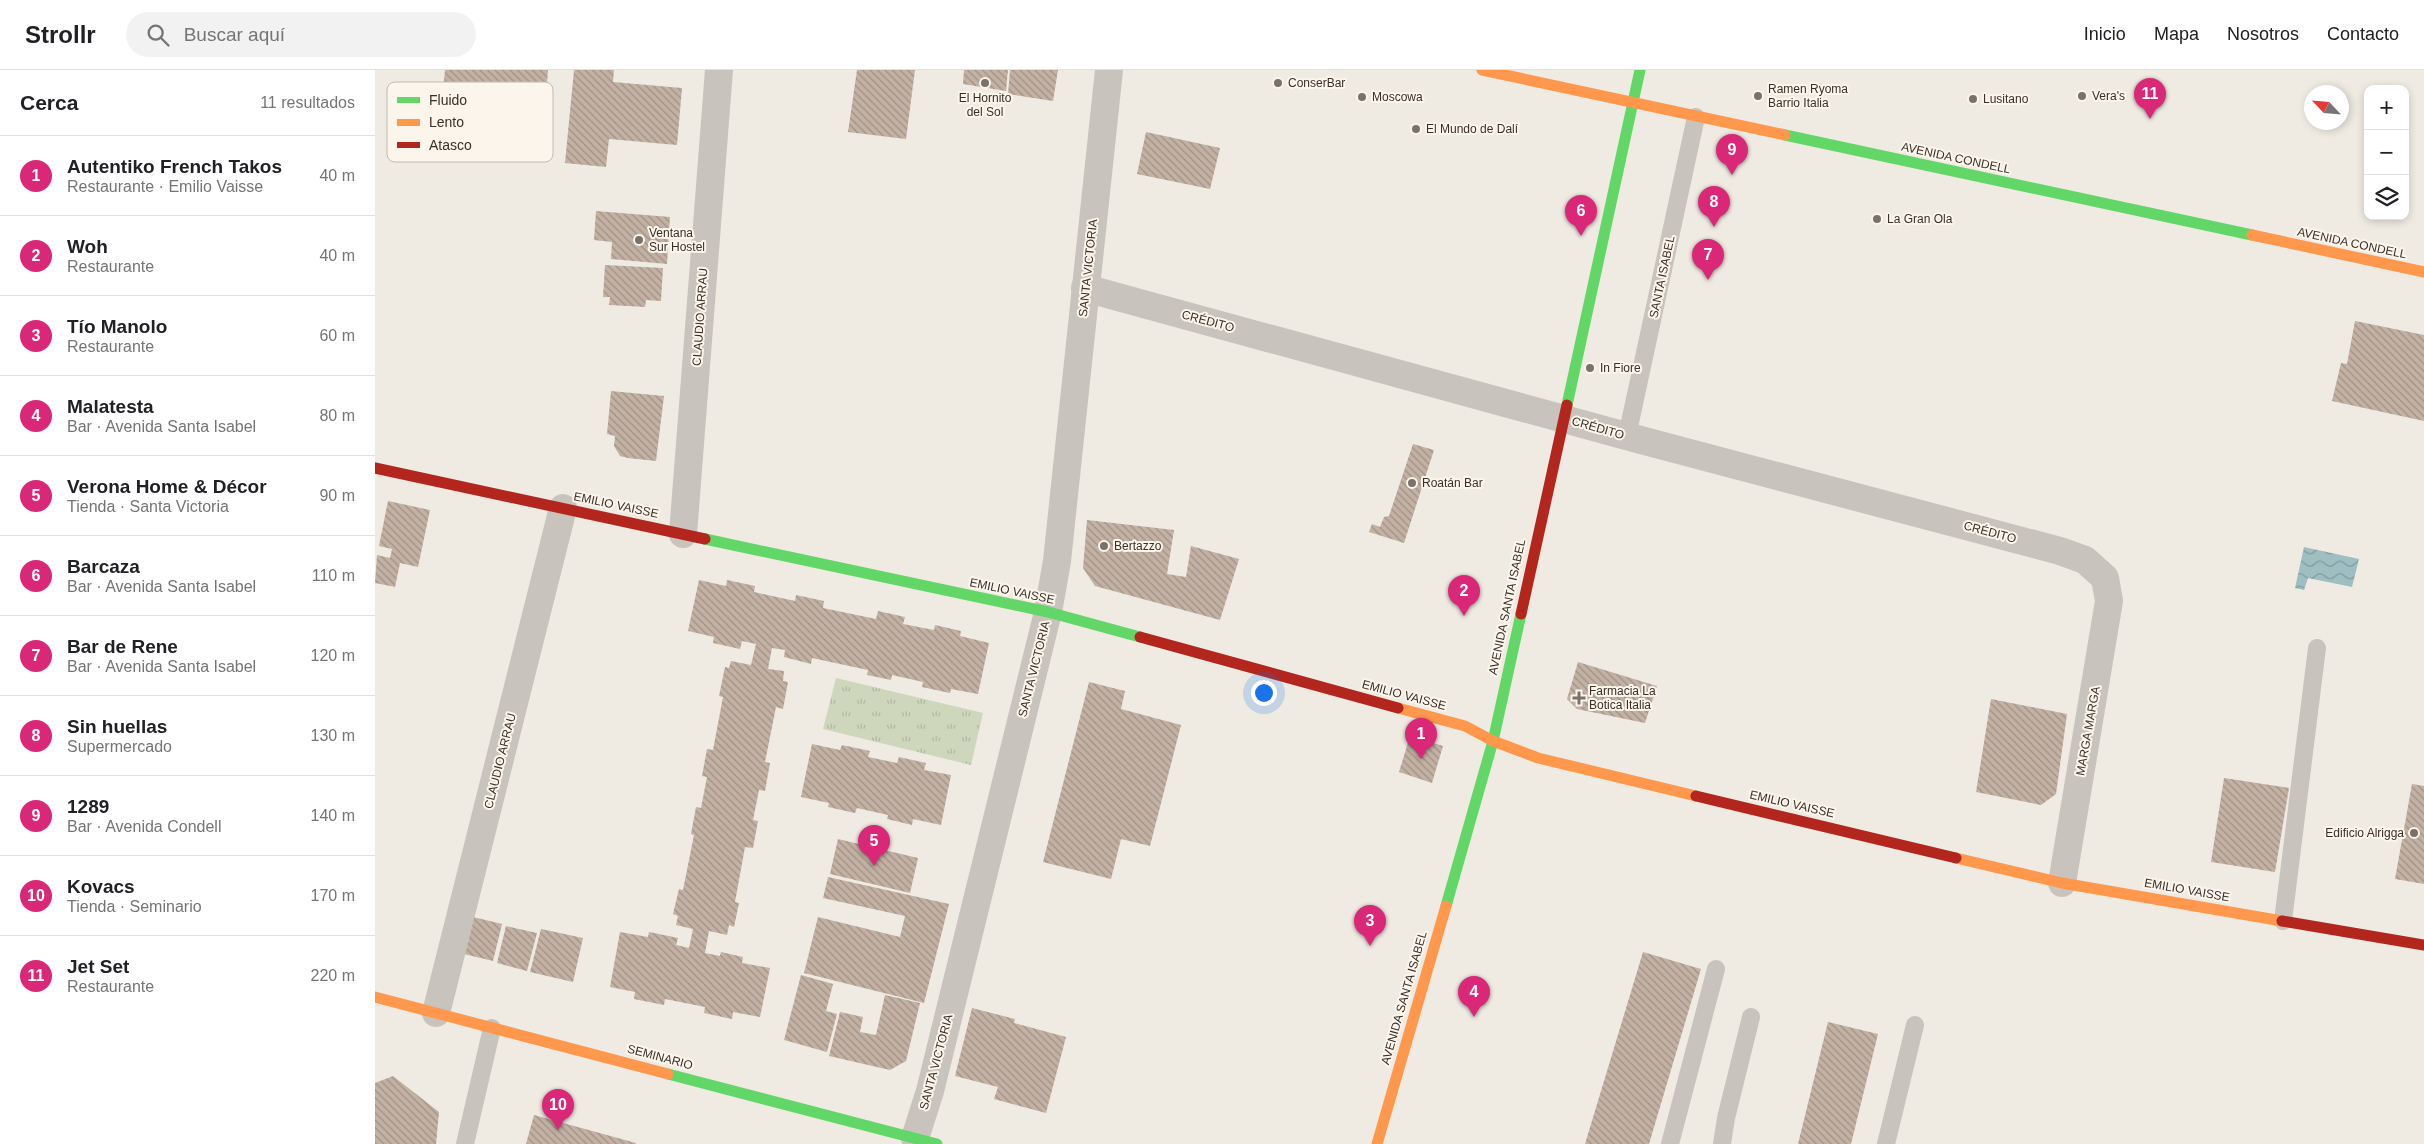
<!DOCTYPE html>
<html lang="es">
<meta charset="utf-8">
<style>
body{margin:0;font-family:Helvetica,sans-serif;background:#f2f2f2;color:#202124}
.controls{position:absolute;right:15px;top:15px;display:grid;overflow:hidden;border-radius:10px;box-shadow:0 2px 8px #0003}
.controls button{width:45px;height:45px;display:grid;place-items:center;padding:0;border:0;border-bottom:1px solid #e0e0e0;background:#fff;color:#202124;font:25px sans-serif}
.compass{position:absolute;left:1929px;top:15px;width:45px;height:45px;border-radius:50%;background:#fff;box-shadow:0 2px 8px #0003;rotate:296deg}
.you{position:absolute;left:888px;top:622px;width:18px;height:18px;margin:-12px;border:4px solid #fff;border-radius:50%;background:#1a73e8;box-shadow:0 0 0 8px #1a73e833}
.badge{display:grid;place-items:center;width:32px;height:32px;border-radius:50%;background:#db2777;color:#fff;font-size:16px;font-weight:700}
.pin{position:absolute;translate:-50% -41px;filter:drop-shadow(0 1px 2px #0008)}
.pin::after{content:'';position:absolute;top:26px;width:18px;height:15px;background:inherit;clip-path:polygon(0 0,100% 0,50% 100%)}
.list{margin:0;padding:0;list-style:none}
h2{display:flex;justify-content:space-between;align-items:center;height:65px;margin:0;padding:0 20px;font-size:21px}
h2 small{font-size:16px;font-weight:400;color:#757577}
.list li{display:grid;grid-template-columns:32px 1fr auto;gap:15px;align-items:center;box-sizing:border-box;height:80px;padding:0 20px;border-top:1px solid #e0e0e0}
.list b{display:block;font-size:19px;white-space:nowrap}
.list p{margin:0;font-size:16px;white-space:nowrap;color:#757577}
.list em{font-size:16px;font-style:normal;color:#757577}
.icon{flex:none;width:28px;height:28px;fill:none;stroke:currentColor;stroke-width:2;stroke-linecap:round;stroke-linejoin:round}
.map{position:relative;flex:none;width:2049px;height:1074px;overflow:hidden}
header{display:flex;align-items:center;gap:30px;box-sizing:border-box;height:70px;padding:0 25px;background:#fff;border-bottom:1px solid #e0e0e0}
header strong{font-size:24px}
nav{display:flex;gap:28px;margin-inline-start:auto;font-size:18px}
.search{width:350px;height:45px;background:#f2f2f2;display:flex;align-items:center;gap:12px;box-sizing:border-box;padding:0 18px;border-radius:28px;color:#757577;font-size:19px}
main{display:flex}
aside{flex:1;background:#fff}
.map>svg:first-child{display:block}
.grass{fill:url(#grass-tufts)}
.water{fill:url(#water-waves)}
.building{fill:url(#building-back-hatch)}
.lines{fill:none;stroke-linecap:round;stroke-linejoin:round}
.lane{stroke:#c8c3bc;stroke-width:18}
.street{stroke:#c8c3bc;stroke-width:28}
.fast{stroke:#63d668;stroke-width:11}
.slow{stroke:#ff974d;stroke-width:11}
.jam{stroke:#b3261e;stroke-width:11}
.poi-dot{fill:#79716a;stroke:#fbf5eb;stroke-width:2}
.labels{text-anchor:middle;stroke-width:4;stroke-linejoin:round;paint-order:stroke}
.poi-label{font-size:12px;fill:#3a3029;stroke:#fbf5eb;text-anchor:start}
.street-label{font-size:12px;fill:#3a3029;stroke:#fbf5eb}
.key{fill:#fbf5eb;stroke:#c1bab1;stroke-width:1}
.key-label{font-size:14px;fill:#3a3029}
</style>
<header>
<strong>Strollr</strong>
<div class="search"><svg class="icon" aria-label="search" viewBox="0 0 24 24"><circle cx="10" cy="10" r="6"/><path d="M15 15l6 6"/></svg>Buscar aquí</div>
<nav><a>Inicio</a><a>Mapa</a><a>Nosotros</a><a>Contacto</a></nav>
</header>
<main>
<aside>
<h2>Cerca<small>11 resultados</small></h2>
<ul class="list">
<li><span class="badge">1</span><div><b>Autentiko French Takos</b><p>Restaurante · Emilio Vaisse</p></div><em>40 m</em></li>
<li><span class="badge">2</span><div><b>Woh</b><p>Restaurante</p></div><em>40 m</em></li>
<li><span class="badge">3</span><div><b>Tío Manolo</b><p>Restaurante</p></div><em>60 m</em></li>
<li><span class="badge">4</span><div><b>Malatesta</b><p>Bar · Avenida Santa Isabel</p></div><em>80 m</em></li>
<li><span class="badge">5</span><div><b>Verona Home &amp; Décor</b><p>Tienda · Santa Victoria</p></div><em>90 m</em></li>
<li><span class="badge">6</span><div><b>Barcaza</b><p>Bar · Avenida Santa Isabel</p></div><em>110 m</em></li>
<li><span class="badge">7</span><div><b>Bar de Rene</b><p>Bar · Avenida Santa Isabel</p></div><em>120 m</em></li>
<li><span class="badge">8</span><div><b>Sin huellas</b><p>Supermercado</p></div><em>130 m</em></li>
<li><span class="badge">9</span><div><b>1289</b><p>Bar · Avenida Condell</p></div><em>140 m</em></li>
<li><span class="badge">10</span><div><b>Kovacs</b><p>Tienda · Seminario</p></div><em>170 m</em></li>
<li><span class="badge">11</span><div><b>Jet Set</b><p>Restaurante</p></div><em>220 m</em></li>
</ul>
</aside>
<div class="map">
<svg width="2049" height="1074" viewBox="0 0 2049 1074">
<defs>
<pattern id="grass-tufts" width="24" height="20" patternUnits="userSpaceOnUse" patternTransform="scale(1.25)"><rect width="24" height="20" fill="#ced6bc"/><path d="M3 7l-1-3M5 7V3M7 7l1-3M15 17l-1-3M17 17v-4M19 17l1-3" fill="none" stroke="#b2b8a2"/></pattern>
<pattern id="water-waves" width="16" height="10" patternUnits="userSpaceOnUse" patternTransform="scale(1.25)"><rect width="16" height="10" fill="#9ebec1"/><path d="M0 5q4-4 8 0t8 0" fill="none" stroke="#829b9d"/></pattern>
<pattern id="building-back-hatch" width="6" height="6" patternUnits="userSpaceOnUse" patternTransform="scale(1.25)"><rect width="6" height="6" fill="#c3b1a4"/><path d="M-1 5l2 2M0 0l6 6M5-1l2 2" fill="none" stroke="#9f9086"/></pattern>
</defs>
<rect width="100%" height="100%" fill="#efebe3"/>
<polygon class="grass" points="461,608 608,643 596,695 448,659"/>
<polygon class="water" points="1929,477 1984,489 1977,517 1933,508 1929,520 1920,518"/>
<g class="building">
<polygon points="70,0 173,0 168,69 64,61"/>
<polygon points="199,0 239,0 238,12 307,18 302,75 234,69 231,97 190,93"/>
<polygon points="482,0 540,0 531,69 473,62"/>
<polygon points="589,0 633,0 631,21 588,14"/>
<polygon points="635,0 683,0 678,31 633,24"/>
<polygon points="771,62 845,78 835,119 762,104"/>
<polygon points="221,141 295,147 292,194 236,189 237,172 219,170"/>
<polygon points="230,195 288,198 286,231 271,230 270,237 234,235 235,227 228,227"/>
<polygon points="1980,251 2049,265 2049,351 1957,331 1966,293 1972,294"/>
<polygon points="236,321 289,326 281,391 253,388 245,386 239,376 240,366 232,364"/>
<polygon points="1038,374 1059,380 1029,473 994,462 997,454 1005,457 1009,447 1014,446"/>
<polygon points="13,431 55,440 43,497 25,493 20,517 0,513 2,485 15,488 17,479 4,476"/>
<polygon points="712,450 799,460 792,504 811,507 816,476 864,489 845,550 720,516 708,498"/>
<polygon points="324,510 351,516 352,510 380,516 379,522 420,531 421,525 449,531 448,538 501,549 503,541 530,547 528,554 559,560 560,555 586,561 585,566 614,573 603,624 576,619 575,623 547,617 548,612 517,605 516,610 492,605 493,600 437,588 436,594 409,587 410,580 397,578 393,599 409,601 408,611 413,612 408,639 401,637 390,692 395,693 390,721 384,720 378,750 383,751 378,778 370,777 360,832 364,833 359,857 354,855 352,865 334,861 330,883 345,886 346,882 368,887 367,893 395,898 385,947 358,942 357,949 329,943 330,937 290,929 289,935 259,929 260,922 235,917 245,862 273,867 274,862 303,868 301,875 314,878 318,859 301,855 303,846 298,844 304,819 308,820 319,765 316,764 321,737 326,738 332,707 327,706 332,679 338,680 348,627 344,626 350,597 354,598 356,591 376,595 381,574 367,571 365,579 338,573 339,567 313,561"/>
<polygon points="1203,592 1282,616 1270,653 1202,639 1192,629"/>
<polygon points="714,612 750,621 746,639 806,655 775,776 746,769 736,809 668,792"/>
<polygon points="1616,629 1692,644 1681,724 1666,735 1601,722"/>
<polygon points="1035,666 1068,676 1057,713 1024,702"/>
<polygon points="437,674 465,680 467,675 495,681 493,687 522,693 524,687 551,693 549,700 576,705 566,755 538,749 537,755 512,749 513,745 482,738 480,743 453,737 454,733 426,727"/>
<polygon points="1849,708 1914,718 1900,802 1836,792"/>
<polygon points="2037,714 2049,716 2049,814 2020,809"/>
<polygon points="463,769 543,788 535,823 455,804"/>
<polygon points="453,807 574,834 549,933 429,903 443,847 525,867 530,846 448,828"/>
<polygon points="94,846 127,854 118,891 85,883"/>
<polygon points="131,856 162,863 152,901 122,893"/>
<polygon points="166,859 208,868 198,912 155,902"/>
<polygon points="1268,882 1326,899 1274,1074 1210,1074"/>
<polygon points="426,905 458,914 451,941 462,944 452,982 409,970"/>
<polygon points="510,925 545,933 531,991 515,1000 454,986 465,942 488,947 485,962 501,965"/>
<polygon points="597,938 640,949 639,953 691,967 671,1043 619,1029 623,1017 580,1006"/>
<polygon points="1453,952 1503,964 1476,1074 1423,1074"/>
<polygon points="18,1006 64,1042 61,1074 0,1074 0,1013"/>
<polygon points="159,1045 261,1073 261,1074 151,1074"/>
</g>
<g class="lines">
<g class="lane">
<polyline points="1252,366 1321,47"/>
<polyline points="1908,851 1942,578"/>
<polyline points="90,1074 117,958"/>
<polyline points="1295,1074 1341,899"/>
<polyline points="1347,1074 1351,1048 1376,947"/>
<polyline points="1511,1074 1540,955"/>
</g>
<g class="street">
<polyline points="710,218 1262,369 1685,481 1710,490 1730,508 1734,531 1687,813"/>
<polyline points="308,464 344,0"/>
<polyline points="61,943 188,438"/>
<polyline points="540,1068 555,1021 673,542 682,491 734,0"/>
</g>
<g class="fast">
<polyline points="1410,65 1877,165"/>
<polyline points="1192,335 1265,0"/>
<polyline points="330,469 673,542 765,567"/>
<polyline points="1071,836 1118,671 1146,544"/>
<polyline points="293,1004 562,1074"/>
</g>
<g class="slow">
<polyline points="1107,0 1410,65"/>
<polyline points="1877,165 2049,202"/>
<polyline points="1023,638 1090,656 1118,671 1163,688 1321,726"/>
<polyline points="1581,788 1687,813 1907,851"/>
<polyline points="0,927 293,1004"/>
<polyline points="1002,1074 1071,836"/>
</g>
<g class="jam">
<polyline points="0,398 330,469"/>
<polyline points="1146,544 1192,335"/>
<polyline points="765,567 1023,638"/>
<polyline points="1321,726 1581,788"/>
<polyline points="1907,851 2049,875"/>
</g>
</g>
<g class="poi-dot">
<circle cx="610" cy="13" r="5"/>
<circle cx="903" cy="13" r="5"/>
<circle cx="1383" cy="26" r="5"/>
<circle cx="1707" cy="26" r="5"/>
<circle cx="987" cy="27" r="5"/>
<circle cx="1598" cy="29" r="5"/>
<circle cx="1041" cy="59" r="5"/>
<circle cx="1502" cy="149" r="5"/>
<circle cx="264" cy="170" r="5"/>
<circle cx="1215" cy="298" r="5"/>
<circle cx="1037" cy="413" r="5"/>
<circle cx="729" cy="476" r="5"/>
<path d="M1201.5 620.5h5v5h5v5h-5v5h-5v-5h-5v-5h5z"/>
<circle cx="2039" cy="763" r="5"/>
</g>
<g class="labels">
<g class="poi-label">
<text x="913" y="17">ConserBar</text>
<text x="1393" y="23">Ramen Ryoma<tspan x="1393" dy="14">Barrio Italia</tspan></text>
<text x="1717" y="30">Vera's</text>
<text x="997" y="31">Moscowa</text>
<text x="610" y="32" text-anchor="middle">El Hornito<tspan x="610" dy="14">del Sol</tspan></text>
<text x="1608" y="33">Lusitano</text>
<text x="1051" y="63">El Mundo de Dalí</text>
<text x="1512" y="153">La Gran Ola</text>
<text x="274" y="167">Ventana<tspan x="274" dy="14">Sur Hostel</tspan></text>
<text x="1225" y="302">In Fiore</text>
<text x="1047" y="417">Roatán Bar</text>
<text x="739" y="480">Bertazzo</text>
<text x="1214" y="625">Farmacia La<tspan x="1214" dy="14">Botica Italia</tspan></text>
<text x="2029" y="767" text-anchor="end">Edificio Alrigga</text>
</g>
<g class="street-label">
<text transform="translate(1581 88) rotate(12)" y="4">AVENIDA CONDELL</text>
<text transform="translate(1977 173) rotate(12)" y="4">AVENIDA CONDELL</text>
<text transform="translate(713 198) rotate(-84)" y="4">SANTA VICTORIA</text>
<text transform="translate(1287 207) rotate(-78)" y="4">SANTA ISABEL</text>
<text transform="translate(325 247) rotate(-86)" y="4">CLAUDIO ARRAU</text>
<text transform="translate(833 251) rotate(15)" y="4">CRÉDITO</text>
<text transform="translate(1223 358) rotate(16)" y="4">CRÉDITO</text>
<text transform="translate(241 435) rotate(12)" y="4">EMILIO VAISSE</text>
<text transform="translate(1615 462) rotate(15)" y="4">CRÉDITO</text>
<text transform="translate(637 521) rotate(12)" y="4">EMILIO VAISSE</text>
<text transform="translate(1132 537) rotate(-78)" y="4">AVENIDA SANTA ISABEL</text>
<text transform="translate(659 599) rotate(-76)" y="4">SANTA VICTORIA</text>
<text transform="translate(1029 625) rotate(15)" y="4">EMILIO VAISSE</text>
<text transform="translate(1713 661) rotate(-80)" y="4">MARGA MARGA</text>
<text transform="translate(125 691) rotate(-76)" y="4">CLAUDIO ARRAU</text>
<text transform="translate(1417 734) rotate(13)" y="4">EMILIO VAISSE</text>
<text transform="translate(1812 820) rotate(10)" y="4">EMILIO VAISSE</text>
<text transform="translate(1029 928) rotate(-74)" y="4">AVENIDA SANTA ISABEL</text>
<text transform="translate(285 987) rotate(15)" y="4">SEMINARIO</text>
<text transform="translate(561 992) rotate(-75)" y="4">SANTA VICTORIA</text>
</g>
</g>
<rect x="12" y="12" width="166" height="80" rx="8" class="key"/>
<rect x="22" y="27" width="23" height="6" fill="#63d668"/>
<rect x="22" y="49" width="23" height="7" fill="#ff974d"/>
<rect x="22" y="72" width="23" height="6" fill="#b3261e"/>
<g class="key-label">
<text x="54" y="35">Fluido</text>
<text x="54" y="57">Lento</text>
<text x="54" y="80">Atasco</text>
</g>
</svg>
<div class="controls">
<button>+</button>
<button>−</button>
<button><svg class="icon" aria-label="layers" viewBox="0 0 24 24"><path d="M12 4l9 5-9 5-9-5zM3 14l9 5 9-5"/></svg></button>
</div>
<svg class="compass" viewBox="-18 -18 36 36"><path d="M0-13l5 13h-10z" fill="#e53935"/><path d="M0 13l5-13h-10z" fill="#757577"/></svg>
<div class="you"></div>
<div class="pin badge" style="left:1046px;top:689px">1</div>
<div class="pin badge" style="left:1089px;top:546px">2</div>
<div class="pin badge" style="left:995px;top:876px">3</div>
<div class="pin badge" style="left:1099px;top:947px">4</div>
<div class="pin badge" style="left:499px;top:796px">5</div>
<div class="pin badge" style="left:1206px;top:166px">6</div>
<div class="pin badge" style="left:1333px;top:210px">7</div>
<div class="pin badge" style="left:1339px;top:157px">8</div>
<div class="pin badge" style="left:1357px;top:105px">9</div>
<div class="pin badge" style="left:183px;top:1060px">10</div>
<div class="pin badge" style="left:1775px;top:49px">11</div>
</div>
</main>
